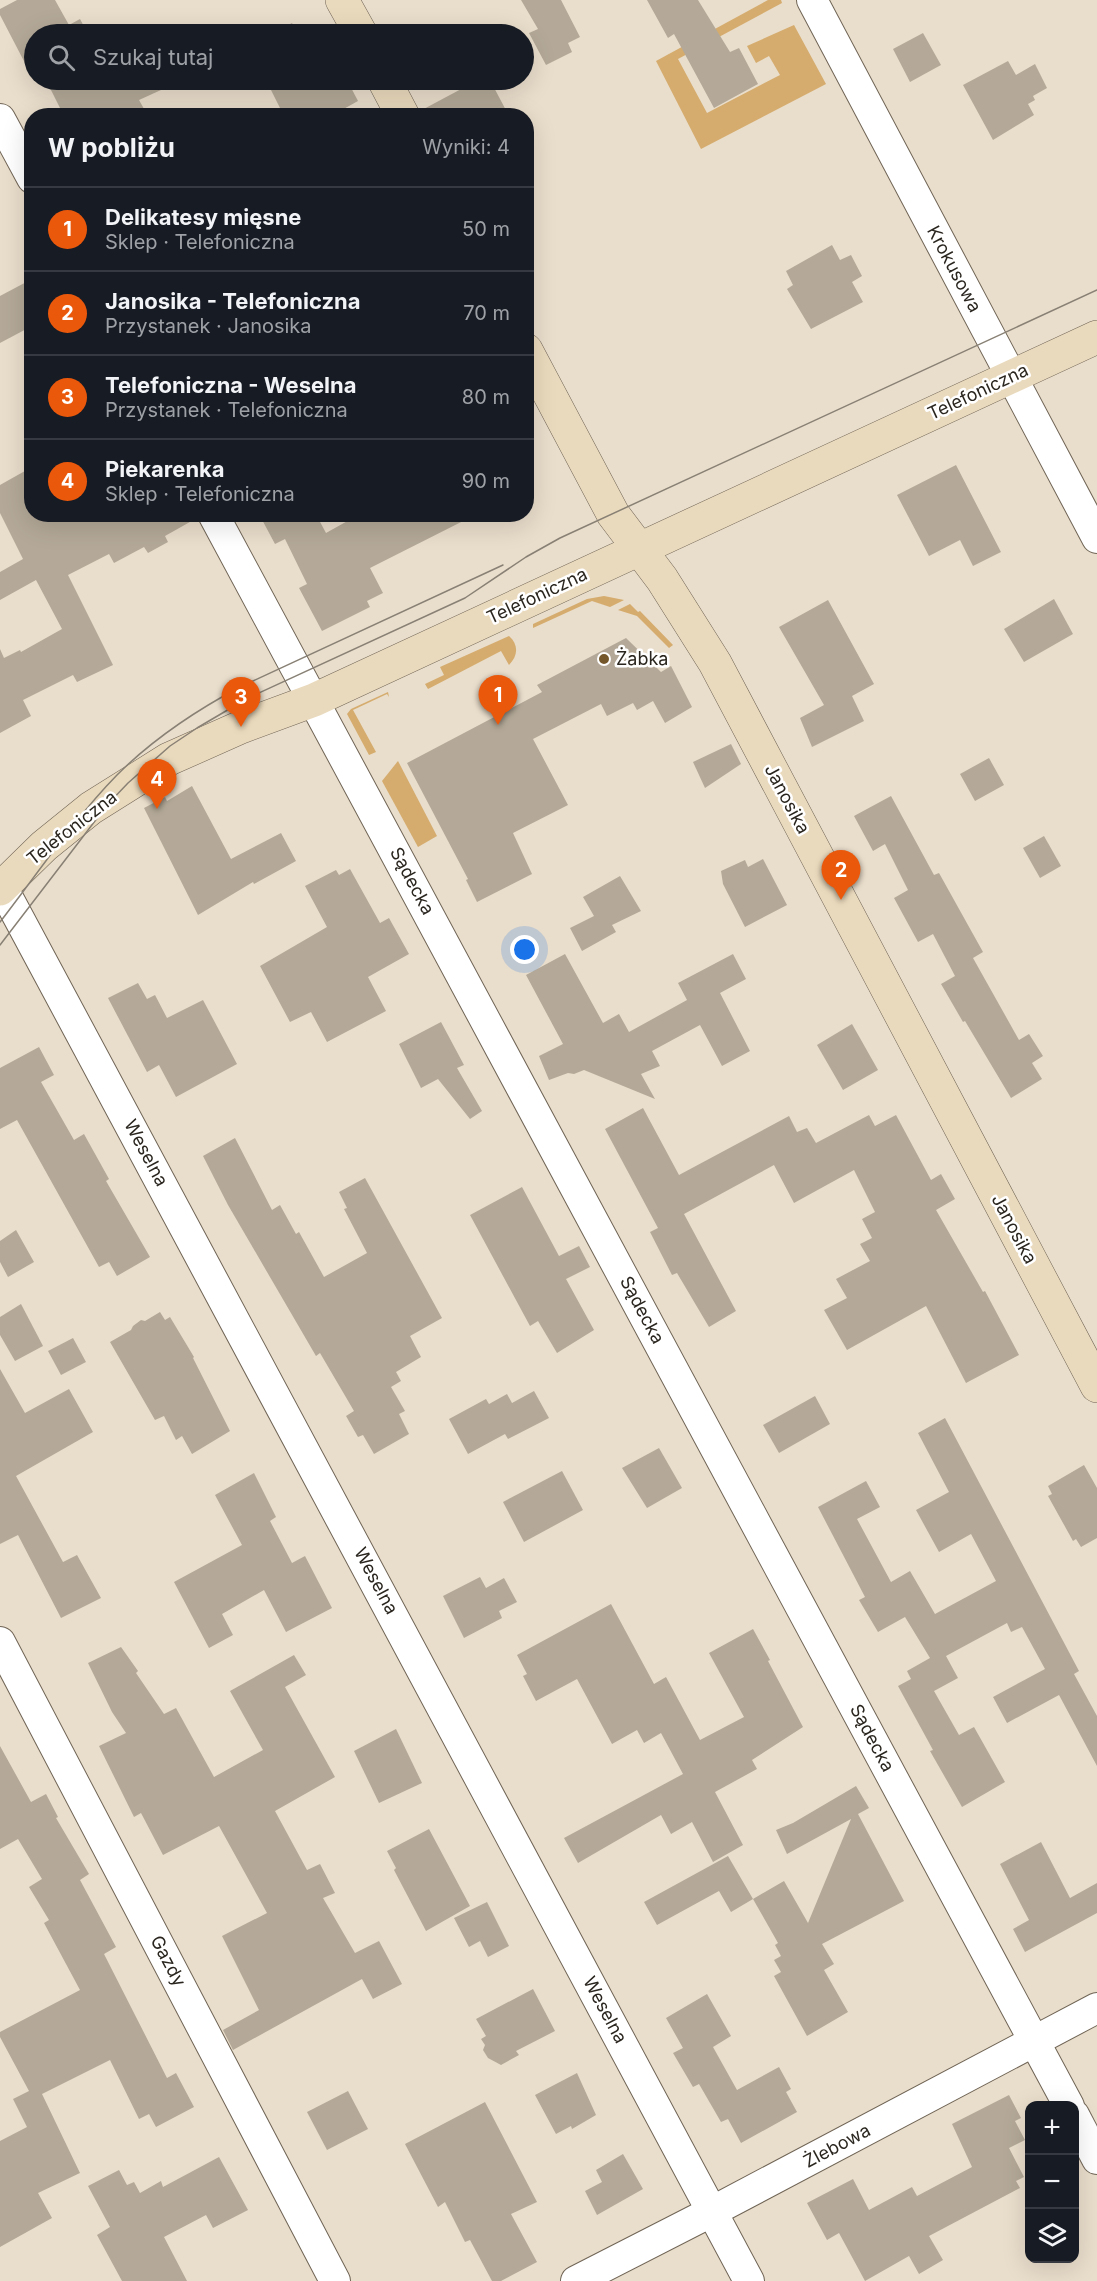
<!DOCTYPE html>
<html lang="pl">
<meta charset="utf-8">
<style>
body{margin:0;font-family:Inter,sans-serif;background:#242831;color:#f1f3f6}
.controls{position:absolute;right:18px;bottom:18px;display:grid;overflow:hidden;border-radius:12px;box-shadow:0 6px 24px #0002}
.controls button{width:54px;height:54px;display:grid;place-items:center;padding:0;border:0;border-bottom:2px solid #363941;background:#171b24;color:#f1f3f6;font:30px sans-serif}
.you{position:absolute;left:525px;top:950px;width:21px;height:21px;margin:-15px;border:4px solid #fff;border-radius:50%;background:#1a73e8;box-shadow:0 0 0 9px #1a73e833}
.badge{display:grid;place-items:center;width:39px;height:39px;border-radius:50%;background:#ea580c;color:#fff;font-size:20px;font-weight:700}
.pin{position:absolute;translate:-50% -50px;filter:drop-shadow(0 2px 3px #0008)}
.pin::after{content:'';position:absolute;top:32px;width:21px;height:18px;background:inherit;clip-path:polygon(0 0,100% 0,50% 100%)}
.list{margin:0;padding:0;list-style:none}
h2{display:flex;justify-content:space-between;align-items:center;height:78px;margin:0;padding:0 24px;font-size:26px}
h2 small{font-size:20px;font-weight:400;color:#9ea1a6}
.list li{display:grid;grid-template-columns:39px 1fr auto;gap:18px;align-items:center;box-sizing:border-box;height:84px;padding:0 24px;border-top:2px solid #363941}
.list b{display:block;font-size:22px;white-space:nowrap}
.list p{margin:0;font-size:20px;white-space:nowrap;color:#9ea1a6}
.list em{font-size:20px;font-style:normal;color:#9ea1a6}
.icon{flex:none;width:33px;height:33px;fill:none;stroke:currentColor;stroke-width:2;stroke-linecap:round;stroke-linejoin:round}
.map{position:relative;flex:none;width:1097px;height:2281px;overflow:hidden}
.search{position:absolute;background:#171b24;box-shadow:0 6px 24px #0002;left:24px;top:24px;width:510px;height:66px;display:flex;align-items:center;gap:15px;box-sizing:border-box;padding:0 21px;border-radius:33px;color:#9ea1a6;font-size:22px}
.panel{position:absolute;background:#171b24;box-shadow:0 6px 24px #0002;left:24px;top:108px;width:510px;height:414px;border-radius:24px}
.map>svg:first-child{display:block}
.green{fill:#d5ac6d}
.building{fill:#b4a998}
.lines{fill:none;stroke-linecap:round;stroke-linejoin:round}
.street-casing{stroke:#706556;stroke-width:32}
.secondary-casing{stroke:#706556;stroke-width:34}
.street{stroke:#fff;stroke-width:30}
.secondary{stroke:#eadabd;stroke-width:33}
.tram{stroke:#888074;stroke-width:1.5}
.poi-dot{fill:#74582b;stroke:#fff;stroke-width:2}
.labels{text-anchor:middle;stroke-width:5;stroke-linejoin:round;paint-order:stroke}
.street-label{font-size:18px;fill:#2a261f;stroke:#fff}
.poi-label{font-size:18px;fill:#2a261f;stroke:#fff;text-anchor:start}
</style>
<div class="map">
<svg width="1097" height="2281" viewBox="0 0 1097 2281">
<rect width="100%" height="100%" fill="#e9ddcb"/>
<g class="green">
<polygon points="768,0 781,0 782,3 678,59 707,113 780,75 769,56 756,63 747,46 794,25 826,84 701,149 656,61"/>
<polygon points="604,596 624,600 610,607 592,601 533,628 533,624 587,599"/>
<polygon points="630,604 638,612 640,611 673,645 669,648 637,616 618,610"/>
<path d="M 509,636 C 519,645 518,656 509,665 L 501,651 L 428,689 L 425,684 L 444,675 L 440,667 Z"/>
<polygon points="388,692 389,697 387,694 353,710 376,752 369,755 347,714 351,709"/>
<polygon points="398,761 437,836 418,847 382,781"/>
</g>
<g class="building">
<polygon points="17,0 55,0 69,25 80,19 88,34 34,34 34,61 26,65 0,15 0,9"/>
<polygon points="521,0 561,0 580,37 568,43 572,52 546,65 529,33 538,29"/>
<polygon points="647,0 698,0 730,52 739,48 758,84 714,108 674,34 668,38"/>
<polygon points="292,23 298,34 271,34"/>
<polygon points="923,33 941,65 910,82 893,49"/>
<polygon points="1008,61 1016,75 1035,64 1047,88 1033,96 1035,100 1028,104 1034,115 993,140 963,85"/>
<polygon points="46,80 112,80 115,85 126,80 183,80 139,100 148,116 64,116"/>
<polygon points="266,80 347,80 358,101 331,116 284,116"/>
<polygon points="478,80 490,80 509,116 422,116 420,111"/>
<polygon points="832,245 840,260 851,255 862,276 852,282 863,302 811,329 787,289 793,285 786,271"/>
<polygon points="32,279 32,326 0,343 0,296"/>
<polygon points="956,465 1001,552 973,566 960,540 929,556 897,495"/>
<polygon points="32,467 32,514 196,514 197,518 165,536 168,542 148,553 144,547 114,563 109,554 68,575 113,665 77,682 73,675 23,700 31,716 0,733 0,649 4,658 20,650 21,652 62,629 36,580 0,600 0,572 23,559 0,513 0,485"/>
<polygon points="259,514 329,514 319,520 326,533 360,514 477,514 370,568 383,593 367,601 370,607 322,631 299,588 307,584 285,539 275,544"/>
<polygon points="1054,599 1073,634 1024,662 1004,629"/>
<polygon points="828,600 874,684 852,696 864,721 812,747 800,718 824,705 779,627"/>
<polygon points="626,638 661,672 671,666 692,707 665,723 653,701 637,710 633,703 607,716 601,704 533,739 568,805 513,833 532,874 477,902 466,880 468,879 407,763 542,692 537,685"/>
<polygon points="731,744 741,764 705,788 693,762"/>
<polygon points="989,758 1004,785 975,801 960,774"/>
<polygon points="192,786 231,859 281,833 296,861 254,884 253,882 198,915 144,808 165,797 167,801"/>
<polygon points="891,796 934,875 939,873 983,952 973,958 1019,1040 1029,1034 1043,1056 1032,1063 1042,1079 1011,1098 965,1021 963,1022 941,984 955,976 933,934 918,942 894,898 908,890 885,844 873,851 854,816"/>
<polygon points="1044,836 1061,866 1040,878 1023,848"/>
<polygon points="763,859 787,905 745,927 723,884 721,871 745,860 748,867"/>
<polygon points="350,869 380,923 389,918 409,954 368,977 386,1011 327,1042 311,1012 290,1022 260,966 327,927 305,886 336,870 339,875"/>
<polygon points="620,876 641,911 612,925 616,932 582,951 570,928 594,916 583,897"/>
<polygon points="565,954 603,1023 619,1014 629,1032 687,1000 678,983 733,954 746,979 720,993 750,1051 722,1066 700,1025 652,1051 660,1066 641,1074 655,1099 584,1070 574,1074 568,1073 549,1080 539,1056 563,1044 526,975"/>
<polygon points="138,983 147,999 155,995 167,1018 203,1000 237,1064 176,1097 159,1065 147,1072 108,998"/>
<polygon points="441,1022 464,1065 457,1068 482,1111 470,1119 438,1079 421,1088 399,1044"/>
<polygon points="852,1024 878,1070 843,1090 817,1045"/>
<polygon points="39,1047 54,1075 41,1082 74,1140 84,1134 109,1179 106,1181 150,1257 117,1276 109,1262 99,1267 17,1120 0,1129 0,1068"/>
<polygon points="643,1108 679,1175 789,1116 797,1132 807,1128 816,1143 869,1115 875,1126 896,1115 931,1180 941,1174 955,1199 936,1210 983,1292 985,1291 1019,1355 966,1383 926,1306 847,1350 824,1310 847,1298 836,1279 870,1261 860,1244 872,1238 862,1219 875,1212 854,1170 794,1203 774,1165 684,1214 736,1311 709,1327 677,1273 672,1275 650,1232 658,1228 605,1129"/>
<polygon points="235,1138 272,1210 280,1205 296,1234 299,1232 324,1277 367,1253 344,1209 347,1208 339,1192 365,1178 442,1318 410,1336 421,1357 396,1372 401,1381 391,1387 405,1411 399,1414 409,1434 374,1454 363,1435 358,1437 346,1416 354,1411 320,1353 316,1356 228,1205 203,1156"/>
<polygon points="522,1187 559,1256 579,1246 590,1267 566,1279 594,1330 557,1353 538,1321 530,1326 470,1215"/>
<polygon points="16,1230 34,1262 8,1277 0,1262 0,1241"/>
<polygon points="21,1304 43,1346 15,1361 0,1335 0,1317"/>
<polygon points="160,1312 165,1320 170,1317 194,1357 193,1358 230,1431 192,1454 182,1436 176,1440 164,1416 155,1420 110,1342 131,1330 133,1326 141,1320 145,1321"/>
<polygon points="73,1338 86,1362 61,1375 48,1351"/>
<polygon points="0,1369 25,1413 69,1389 93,1432 16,1476 63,1562 77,1555 101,1598 61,1618 18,1535 0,1544"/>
<polygon points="534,1391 549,1418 508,1439 505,1434 468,1454 449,1419 486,1399 489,1404 507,1394 512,1403"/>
<polygon points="815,1396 830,1424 779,1453 763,1425"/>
<polygon points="945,1418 1079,1671 1074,1674 1097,1716 1097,1766 1059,1695 1007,1723 993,1697 1045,1669 1022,1627 1011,1632 1007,1623 946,1656 958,1678 934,1691 959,1735 974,1727 1005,1782 962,1807 930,1751 933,1750 898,1686 911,1679 907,1671 930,1658 905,1617 878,1632 859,1600 865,1597 818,1507 866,1481 880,1507 857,1519 891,1582 910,1571 935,1614 996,1581 971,1534 939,1552 916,1510 949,1492 918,1433"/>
<polygon points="659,1448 682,1488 647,1508 622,1468"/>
<polygon points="1084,1465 1097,1488 1097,1538 1081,1547 1076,1539 1073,1541 1048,1496 1052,1494 1048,1486"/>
<polygon points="562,1471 583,1510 524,1542 503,1502"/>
<polygon points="254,1473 276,1517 270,1521 292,1563 305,1556 332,1608 286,1632 264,1590 222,1614 233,1635 209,1648 174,1582 242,1545 215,1495"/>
<polygon points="480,1577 486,1588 504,1578 517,1602 499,1611 502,1618 464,1638 443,1596"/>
<polygon points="611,1604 654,1684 666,1677 700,1740 744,1717 709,1653 753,1629 770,1660 768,1661 803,1727 752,1760 757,1769 715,1792 743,1845 713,1862 692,1822 671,1834 661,1815 578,1863 564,1838 683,1774 661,1733 644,1743 637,1730 612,1744 577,1679 536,1701 523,1676 527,1674 517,1655"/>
<polygon points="121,1647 138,1671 136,1673 164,1714 176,1708 214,1777 263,1750 230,1691 294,1655 306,1675 285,1687 335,1777 275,1811 307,1870 320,1864 335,1893 323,1898 355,1953 379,1941 402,1984 373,1999 362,1979 233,2050 223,2030 259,2010 222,1936 267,1913 219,1826 163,1855 141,1813 134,1817 99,1746 126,1733 112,1712 88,1663"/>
<polygon points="396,1729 422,1783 379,1803 354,1751"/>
<polygon points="0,1746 31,1802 46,1794 58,1817 56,1818 89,1874 80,1880 116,1947 104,1954 167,2078 176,2073 194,2107 156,2127 149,2114 139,2119 110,2060 42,2094 80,2173 38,2193 52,2218 0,2247 0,2141 27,2127 13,2099 29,2091 0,2037 0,2032 80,1990 44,1923 49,1920 29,1887 42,1879 18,1839 0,1849"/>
<polygon points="856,1786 869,1808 858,1814 904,1901 822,1944 834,1964 824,1970 848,2012 807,2036 774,1976 781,1972 774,1960 781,1956 775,1945 778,1943 753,1899 784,1881 808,1923 851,1819 787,1854 776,1830 793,1823"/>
<polygon points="429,1829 470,1906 426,1931 394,1870 396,1868 387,1851"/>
<polygon points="1041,1842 1070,1898 1097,1883 1097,1913 1025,1952 1013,1929 1029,1920 1000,1864"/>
<polygon points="728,1856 753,1899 731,1912 719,1891 657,1925 644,1902"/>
<polygon points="487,1902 509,1946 488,1957 480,1941 469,1947 454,1918"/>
<polygon points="533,1989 555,2031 516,2051 519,2055 501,2065 488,2058 483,2050 485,2045 481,2039 486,2036 476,2019"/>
<polygon points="707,1994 731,2036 713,2047 737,2090 779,2067 791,2089 786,2092 797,2112 741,2143 728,2119 721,2122 699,2084 693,2087 673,2053 683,2048 666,2018"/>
<polygon points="577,2073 596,2115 572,2129 571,2126 556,2134 535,2095"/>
<polygon points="348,2091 368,2129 327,2150 307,2112"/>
<polygon points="1009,2095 1021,2118 1015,2121 1025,2140 1009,2148 1024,2177 1016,2181 1020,2188 929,2236 943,2260 919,2274 909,2256 865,2281 839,2233 827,2240 807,2203 853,2179 869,2210 912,2187 917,2196 972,2167 952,2124"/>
<polygon points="485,2102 537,2202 511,2214 537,2262 501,2281 492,2281 470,2240 465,2242 445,2202 438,2207 405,2144"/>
<polygon points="623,2154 643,2189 597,2215 585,2191 602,2182 596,2170"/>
<polygon points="219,2157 248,2210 213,2228 206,2215 164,2237 187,2281 122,2281 97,2235 110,2227 88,2186 119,2170 127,2185 134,2182 140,2193 161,2181 163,2187"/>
</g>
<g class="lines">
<g class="street-casing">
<g id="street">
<polyline points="812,0 1097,538"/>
<polyline points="0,119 32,178"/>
<polyline points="213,514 1069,2106"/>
<polyline points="0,883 749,2281"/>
<polyline points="0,1642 335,2281"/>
<polyline points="1074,2115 1097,2159"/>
<polyline points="576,2281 713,2211 1097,2008"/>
</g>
</g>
<g class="secondary-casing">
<g id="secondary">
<polyline points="342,0 361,34"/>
<polyline points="384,80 403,116"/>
<polyline points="526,350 613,514 662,579 715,663 1097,1386"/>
<polyline points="0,889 44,846 91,808 169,759 241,727 314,700 1097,337"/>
</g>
</g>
<use href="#street" class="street"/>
<use href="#secondary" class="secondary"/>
<g class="tram">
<path d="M 0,922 C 38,873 74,819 117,775 C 153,739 195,711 240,687 L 503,565"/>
<polyline points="0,945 108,804 128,783 170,746 197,728 248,698 465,598 526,557 560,538 1097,290"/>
</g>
</g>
<circle class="poi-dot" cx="604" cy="659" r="6"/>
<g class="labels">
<g class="street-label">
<text transform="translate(954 269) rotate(62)" y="6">Krokusowa</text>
<text transform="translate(978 392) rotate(-25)" y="6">Telefoniczna</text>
<text transform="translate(537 596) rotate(-25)" y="6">Telefoniczna</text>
<text transform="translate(787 799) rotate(62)" y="6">Janosika</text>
<text transform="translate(72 828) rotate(-38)" y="6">Telefoniczna</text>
<text transform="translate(412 881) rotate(62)" y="6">Sądecka</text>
<text transform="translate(146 1153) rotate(62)" y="6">Weselna</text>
<text transform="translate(1014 1229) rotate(62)" y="6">Janosika</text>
<text transform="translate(642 1310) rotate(62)" y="6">Sądecka</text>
<text transform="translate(376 1581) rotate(62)" y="6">Weselna</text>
<text transform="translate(872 1738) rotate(62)" y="6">Sądecka</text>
<text transform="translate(168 1961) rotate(62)" y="6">Gazdy</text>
<text transform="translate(605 2010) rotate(62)" y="6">Weselna</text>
<text transform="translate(837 2146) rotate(-28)" y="6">Żlebowa</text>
</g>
<g class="poi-label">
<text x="616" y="665">Żabka</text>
</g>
</g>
</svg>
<div class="controls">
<button>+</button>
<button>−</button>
<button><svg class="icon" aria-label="layers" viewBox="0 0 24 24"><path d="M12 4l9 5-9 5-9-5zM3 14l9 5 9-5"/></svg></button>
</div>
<div class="you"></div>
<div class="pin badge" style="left:498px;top:725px">1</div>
<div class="pin badge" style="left:841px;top:900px">2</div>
<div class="pin badge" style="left:241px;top:727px">3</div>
<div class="pin badge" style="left:157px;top:809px">4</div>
<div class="search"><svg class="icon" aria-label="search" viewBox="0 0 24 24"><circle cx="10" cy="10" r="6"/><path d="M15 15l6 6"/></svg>Szukaj tutaj</div>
<section class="panel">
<h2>W pobliżu<small>Wyniki: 4</small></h2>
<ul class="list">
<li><span class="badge">1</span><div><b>Delikatesy mięsne</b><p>Sklep · Telefoniczna</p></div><em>50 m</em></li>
<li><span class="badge">2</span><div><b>Janosika - Telefoniczna</b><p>Przystanek · Janosika</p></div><em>70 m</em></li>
<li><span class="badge">3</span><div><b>Telefoniczna - Weselna</b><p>Przystanek · Telefoniczna</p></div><em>80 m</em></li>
<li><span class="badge">4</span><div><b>Piekarenka</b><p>Sklep · Telefoniczna</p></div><em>90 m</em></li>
</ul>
</section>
</div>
